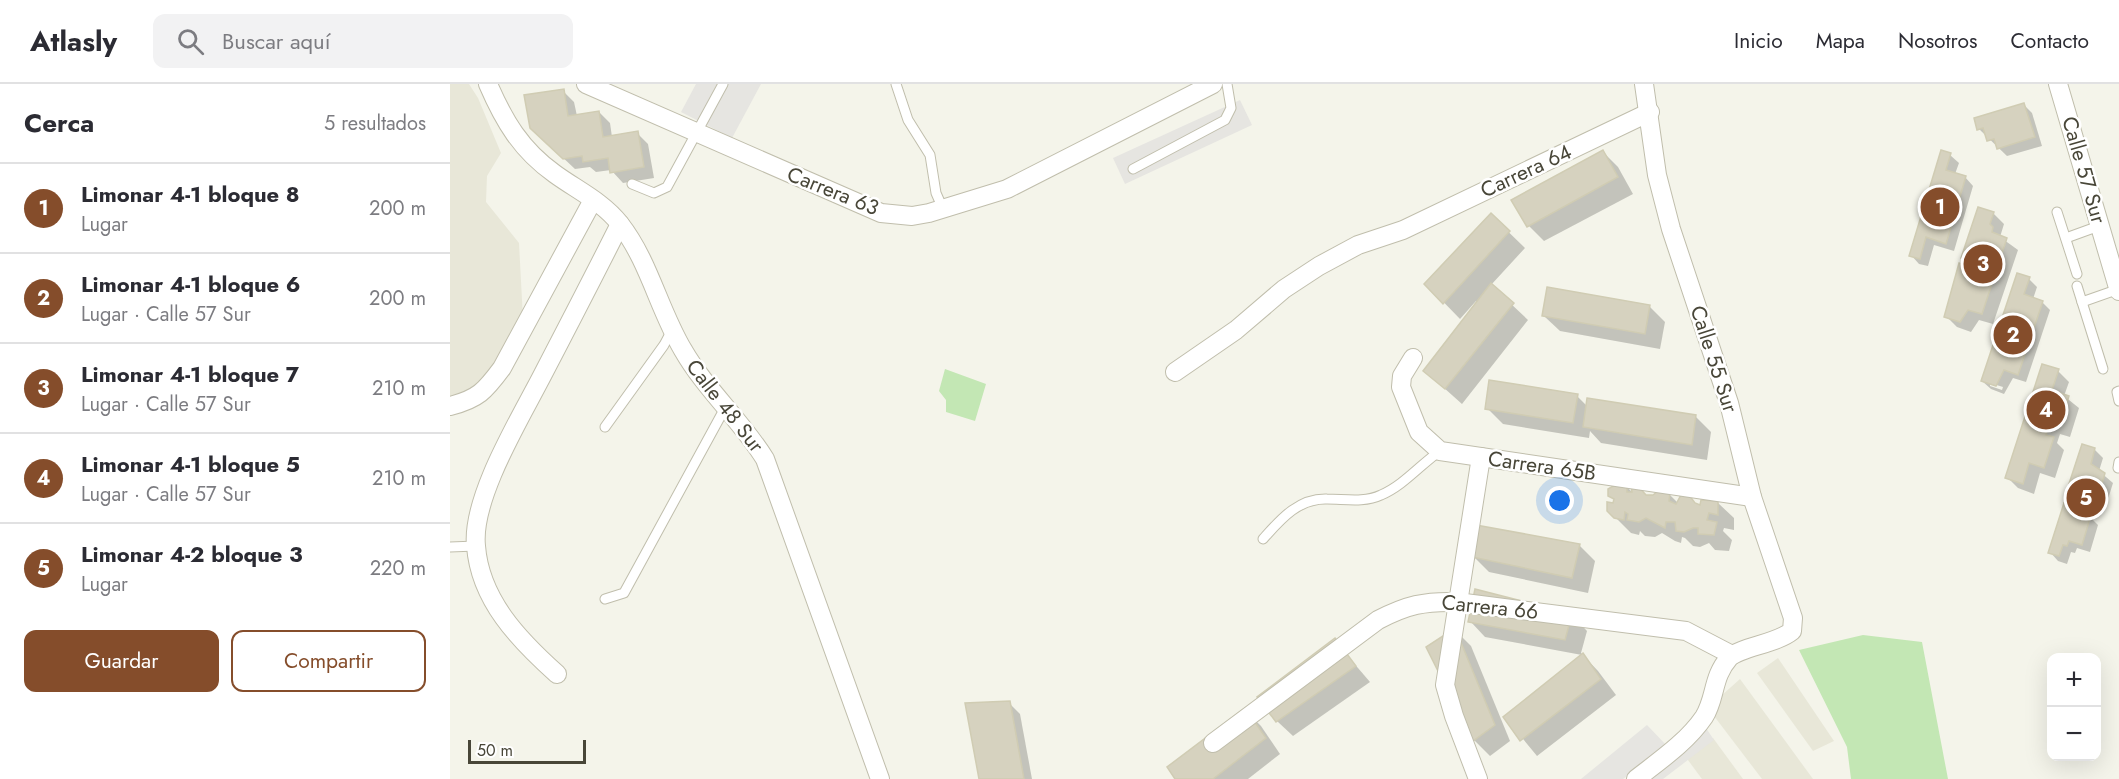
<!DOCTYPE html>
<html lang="es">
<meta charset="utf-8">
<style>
body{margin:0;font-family:Jost,sans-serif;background:#f2f2f3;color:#2b2b33}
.controls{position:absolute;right:18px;bottom:18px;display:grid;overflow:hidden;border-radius:12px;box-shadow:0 6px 24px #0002}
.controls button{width:54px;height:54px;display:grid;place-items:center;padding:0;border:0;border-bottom:2px solid #e1e1e2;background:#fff;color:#2b2b33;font:30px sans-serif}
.scale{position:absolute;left:18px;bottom:15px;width:118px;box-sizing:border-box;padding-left:6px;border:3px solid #484638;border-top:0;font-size:16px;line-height:21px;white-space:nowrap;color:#484638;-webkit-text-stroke:4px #fff;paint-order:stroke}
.you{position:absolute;left:1110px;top:417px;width:21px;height:21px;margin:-15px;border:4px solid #fff;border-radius:50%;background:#1a73e8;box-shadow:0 0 0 9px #1a73e833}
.badge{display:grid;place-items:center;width:39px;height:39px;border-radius:50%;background:#854d2b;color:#fff;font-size:20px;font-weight:700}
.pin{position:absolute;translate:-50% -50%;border:3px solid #fff;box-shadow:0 2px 6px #0006}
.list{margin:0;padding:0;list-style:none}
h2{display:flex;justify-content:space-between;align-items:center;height:78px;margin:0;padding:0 24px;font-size:26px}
h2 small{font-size:20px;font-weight:400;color:#7c7c81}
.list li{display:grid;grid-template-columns:39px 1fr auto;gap:18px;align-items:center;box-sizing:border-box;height:90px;padding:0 24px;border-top:2px solid #e1e1e2}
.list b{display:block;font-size:22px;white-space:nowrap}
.list p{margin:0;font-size:20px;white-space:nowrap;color:#7c7c81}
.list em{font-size:20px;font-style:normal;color:#7c7c81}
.actions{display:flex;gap:12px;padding:18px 24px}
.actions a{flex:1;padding:14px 0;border:2px solid #854d2b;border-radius:12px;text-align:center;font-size:21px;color:#854d2b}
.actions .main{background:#854d2b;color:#fff}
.icon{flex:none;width:33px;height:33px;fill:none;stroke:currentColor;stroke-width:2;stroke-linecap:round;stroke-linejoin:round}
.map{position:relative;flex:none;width:1669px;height:695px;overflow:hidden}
header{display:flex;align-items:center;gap:36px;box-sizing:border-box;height:84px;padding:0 30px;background:#fff;border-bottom:2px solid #e1e1e2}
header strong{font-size:28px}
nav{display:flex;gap:33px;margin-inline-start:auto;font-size:21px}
.search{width:420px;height:54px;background:#f2f2f3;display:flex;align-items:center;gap:15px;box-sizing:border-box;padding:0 21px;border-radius:12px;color:#7c7c81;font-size:22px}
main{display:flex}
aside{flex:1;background:#fff}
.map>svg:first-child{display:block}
.residential{fill:#e8e7d8}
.green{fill:#c3e7b4}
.parking{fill:#e6e5e1}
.shadow{fill:#0003;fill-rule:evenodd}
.building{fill:#d6d2bf;stroke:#d0ccb3;stroke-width:1.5}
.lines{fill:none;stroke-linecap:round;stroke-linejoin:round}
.service-casing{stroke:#c0beac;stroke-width:11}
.minor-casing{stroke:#c0beac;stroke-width:20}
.service{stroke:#fff;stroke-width:9}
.minor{stroke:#fff;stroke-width:18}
.labels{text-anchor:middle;stroke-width:5;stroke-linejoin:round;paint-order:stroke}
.street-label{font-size:21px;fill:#484638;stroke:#fff}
</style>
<header>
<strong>Atlasly</strong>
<div class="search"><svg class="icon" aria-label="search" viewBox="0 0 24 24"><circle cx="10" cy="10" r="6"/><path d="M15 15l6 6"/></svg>Buscar aquí</div>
<nav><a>Inicio</a><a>Mapa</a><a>Nosotros</a><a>Contacto</a></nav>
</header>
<main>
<aside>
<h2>Cerca<small>5 resultados</small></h2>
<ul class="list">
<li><span class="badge">1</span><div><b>Limonar 4-1 bloque 8</b><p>Lugar</p></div><em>200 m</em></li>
<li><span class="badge">2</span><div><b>Limonar 4-1 bloque 6</b><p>Lugar · Calle 57 Sur</p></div><em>200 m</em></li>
<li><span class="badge">3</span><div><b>Limonar 4-1 bloque 7</b><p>Lugar · Calle 57 Sur</p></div><em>210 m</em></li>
<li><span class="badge">4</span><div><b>Limonar 4-1 bloque 5</b><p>Lugar · Calle 57 Sur</p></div><em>210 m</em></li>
<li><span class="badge">5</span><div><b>Limonar 4-2 bloque 3</b><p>Lugar</p></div><em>220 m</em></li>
</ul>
<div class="actions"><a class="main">Guardar</a><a>Compartir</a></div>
</aside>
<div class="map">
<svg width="1669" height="695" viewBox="0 0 1669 695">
<rect width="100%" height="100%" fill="#f4f4ea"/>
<g class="residential">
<polygon points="0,0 19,0 28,14 51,69 37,92 36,118 69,159 73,235 30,304 0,316"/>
<polygon points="1328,574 1384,657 1363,667 1307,589"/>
<polygon points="1290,595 1363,695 1312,695 1264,632 1271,612"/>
<polygon points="1263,654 1293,695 1252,695 1235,672"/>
</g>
<g class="green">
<polygon points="495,285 536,300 525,337 496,328 496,316 489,307"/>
<polygon points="1413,551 1472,558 1498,695 1401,695 1397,663 1349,566"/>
</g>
<g class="parking">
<polygon points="246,0 311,0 282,54 231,28"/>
<polygon points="790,16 802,41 675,100 663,74"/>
<polygon points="1197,641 1217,662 1173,695 1131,695"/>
<polygon points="1256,644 1264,656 1213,695 1189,695"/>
</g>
<g class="shadow">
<polygon points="113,7 124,18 127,32 149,28 160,39 162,53 187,49 198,60 204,94 173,99 161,86 146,88 140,83 125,85 93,55"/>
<polygon points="1574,21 1582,29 1592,62 1557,72 1529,45"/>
<polygon points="1152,67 1168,83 1183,110 1094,157 1079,142"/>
<polygon points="1500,71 1509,79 1505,90 1515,93 1523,102 1504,167 1484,161 1478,182 1469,180 1461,171"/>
<polygon points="1543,129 1554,140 1550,153 1568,166 1543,240 1529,236 1521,248 1507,243 1496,232 1519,181 1512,174"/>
<polygon points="1041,131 1075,164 1041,201 1078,236 1012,320 975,287 1028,219 1026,217 1010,235 976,200"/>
<path d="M 1579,195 L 1587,203 L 1583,215 L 1592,218 L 1600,226 L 1576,298 L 1563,294 L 1554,310 L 1541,305 L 1532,297 ZM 1540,299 L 1553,303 L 1552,306 L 1540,302 Z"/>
<polygon points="1199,222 1215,238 1210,265 1110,247 1094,232"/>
<polygon points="1608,287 1619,298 1614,312 1629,324 1620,353 1610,350 1607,359 1614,366 1605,394 1590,389 1584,410 1568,404 1557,393"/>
<polygon points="1127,312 1138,323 1245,332 1261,348 1257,376 1151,359 1140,347 1139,354 1053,340 1037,324"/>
<polygon points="1633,362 1645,366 1653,374 1649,387 1663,399 1654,428 1647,425 1643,436 1648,441 1640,468 1627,464 1625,469 1621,468 1617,480 1608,477 1600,468 1631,420 1618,409"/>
<polygon points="1176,402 1183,409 1196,412 1219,410 1228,419 1251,422 1268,419 1284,434 1284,446 1274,444 1273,447 1282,456 1279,467 1265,466 1259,459 1250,463 1243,462 1235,454 1232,453 1231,459 1225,457 1212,449 1205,453 1195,452 1190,447 1189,451 1181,449 1158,426 1165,421 1165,417 1160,411"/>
<polygon points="1129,461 1145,477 1138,509 1039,488 1023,472"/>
<polygon points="1122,531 1137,547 1131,569 1148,587 1166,611 1087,672 1055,633 1132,571 1035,553 1020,537"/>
<polygon points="1005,546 1021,562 1060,657 1040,672 1024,656"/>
<polygon points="884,556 920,598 843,652 827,637"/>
<polygon points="559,619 570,630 582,695 530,695 517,621"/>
<polygon points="795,626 811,642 830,670 798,695 727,695 719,683"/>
</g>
<g class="building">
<polygon points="114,5 118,32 149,27 153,53 188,47 194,83 160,89 158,74 133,78 132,72 113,75 80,44 74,11"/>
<polygon points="1574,19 1585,53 1547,65 1544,55 1537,57 1533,44 1527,46 1524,34"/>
<polygon points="1153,66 1168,93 1077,143 1061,116"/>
<polygon points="1491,66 1501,69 1496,86 1516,92 1496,160 1476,153 1470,175 1459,172"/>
<polygon points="1528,123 1544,128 1540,140 1543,143 1542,148 1557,154 1532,230 1518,226 1510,238 1494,233 1509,179 1517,182 1519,177 1511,174"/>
<polygon points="1041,129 1060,147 993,220 974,200"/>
<polygon points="1567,189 1580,193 1574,210 1593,217 1568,291 1554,286 1546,302 1531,297"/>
<polygon points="1041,199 1064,219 995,305 973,287"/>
<polygon points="1097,203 1200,221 1195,250 1092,232"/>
<polygon points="1592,280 1609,285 1602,306 1619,312 1609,343 1599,340 1596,351 1604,353 1594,384 1579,379 1573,400 1555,394"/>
<polygon points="1039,296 1128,310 1123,339 1035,325"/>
<polygon points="1137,314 1246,331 1242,361 1133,343"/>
<polygon points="1632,360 1645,364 1641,380 1655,389 1646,421 1638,418 1635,429 1641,431 1632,461 1619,457 1617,462 1613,461 1609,472 1598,469 1614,419 1628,423 1631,418 1616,409"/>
<polygon points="1167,400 1177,401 1177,408 1182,408 1181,402 1188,402 1196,411 1203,411 1208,407 1220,408 1219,417 1226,420 1231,411 1239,411 1245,419 1250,421 1251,416 1268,417 1268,431 1259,429 1257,436 1267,438 1264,451 1248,450 1248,444 1243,444 1234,448 1226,447 1225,438 1216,438 1215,444 1196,434 1189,438 1177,436 1178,430 1175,428 1174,436 1164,434 1157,427 1157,418 1163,419 1164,415 1158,412 1158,405"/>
<polygon points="1026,441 1130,460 1122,494 1022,473"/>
<polygon points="1025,505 1122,530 1115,556 1018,538"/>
<polygon points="1005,544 1045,641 1023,657 976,563"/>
<polygon points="885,554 906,582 826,638 807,613"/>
<polygon points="1133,569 1151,595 1070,657 1053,633"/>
<polygon points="560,617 574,695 529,695 515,619"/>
<polygon points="795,624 816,654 763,695 725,695 717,683"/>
</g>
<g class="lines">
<g class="service-casing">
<g id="service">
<polyline points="446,0 458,36 480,71 486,109 493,125"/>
<polyline points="683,85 775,36 781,24 777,0"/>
<polyline points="182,100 204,109 217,103 273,0"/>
<polyline points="1607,128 1627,190"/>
<polyline points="1616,154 1649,142"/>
<polyline points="1627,202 1653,285"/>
<polyline points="1632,218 1669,205"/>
<polyline points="1669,307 1667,308 1669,317"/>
<polyline points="155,343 214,261 222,246"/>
<polyline points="1668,384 1669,378"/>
<path d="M 813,455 C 830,436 848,414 877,415 C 895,415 914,419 931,411 C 953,402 971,380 990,367"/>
<polyline points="0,463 26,462"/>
<polyline points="155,515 174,509 275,324"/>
</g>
</g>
<g class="minor-casing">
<g id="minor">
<path d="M 38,0 C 54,37 71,66 105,90 C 127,106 153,118 170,140 C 199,177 209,226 233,266 C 256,306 291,336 315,375 L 430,695"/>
<polyline points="136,0 431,129 462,132 479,129 557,105 763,0"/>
<polyline points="1608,0 1669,207"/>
<polyline points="963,274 952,292 951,303 969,348 990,367 1302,413"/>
<polyline points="725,288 786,246 834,205 869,182 908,161 953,146 1200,28"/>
<path d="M 0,322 C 28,315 35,307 52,284 L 143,116"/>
<path d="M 107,590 C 69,556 30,516 26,462 C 21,414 71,333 93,290 C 119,240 145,190 170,140"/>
<path d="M 763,659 L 928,536 C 957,521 974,517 1007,518 L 1236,547 L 1282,571"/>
<polyline points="1028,695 1004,632 995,601 1031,373"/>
<path d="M 1186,695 C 1209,677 1237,658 1254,633 C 1266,614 1262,593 1279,574 C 1290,563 1326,560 1342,547 L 1343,534 L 1302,413 L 1279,319 L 1221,145 L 1207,91 L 1194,0"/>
</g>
</g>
<use href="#service" class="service"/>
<use href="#minor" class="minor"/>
</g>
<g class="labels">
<g class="street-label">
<text transform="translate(1634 86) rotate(74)" y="7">Calle 57 Sur</text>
<text transform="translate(1076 87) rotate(-25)" y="7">Carrera 64</text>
<text transform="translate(383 107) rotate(22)" y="7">Carrera 63</text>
<text transform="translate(1264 275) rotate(72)" y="7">Calle 55 Sur</text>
<text transform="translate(275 322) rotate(52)" y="7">Calle 48 Sur</text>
<text transform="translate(1092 382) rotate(8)" y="7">Carrera 65B</text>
<text transform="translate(1040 523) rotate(6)" y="7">Carrera 66</text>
</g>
</g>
</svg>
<div class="controls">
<button>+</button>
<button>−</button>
</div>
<div class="scale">50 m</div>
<div class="you"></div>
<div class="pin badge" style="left:1490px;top:123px">1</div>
<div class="pin badge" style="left:1563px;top:251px">2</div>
<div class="pin badge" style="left:1533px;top:180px">3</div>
<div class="pin badge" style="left:1596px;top:326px">4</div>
<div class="pin badge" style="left:1636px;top:414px">5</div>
</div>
</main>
